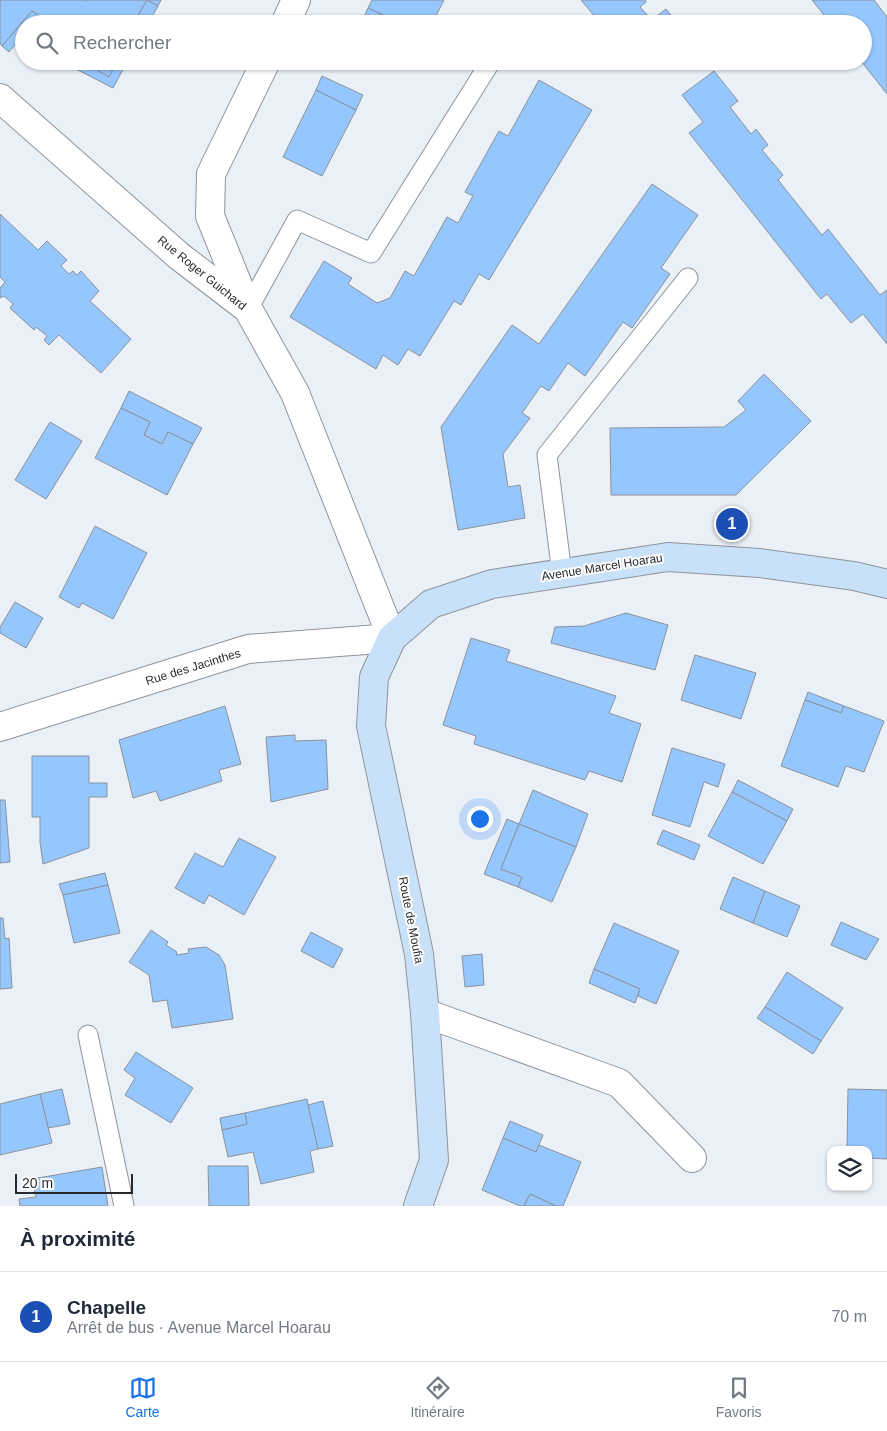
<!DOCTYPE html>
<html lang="fr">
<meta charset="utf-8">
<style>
body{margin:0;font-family:Arial,sans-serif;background:#f6f6f7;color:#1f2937}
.controls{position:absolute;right:15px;bottom:15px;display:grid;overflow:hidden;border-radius:10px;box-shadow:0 1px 4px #0004}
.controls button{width:45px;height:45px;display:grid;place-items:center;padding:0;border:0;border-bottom:1px solid #e0e1e3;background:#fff;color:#1f2937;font:25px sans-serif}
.scale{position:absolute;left:15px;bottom:12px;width:118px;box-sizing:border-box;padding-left:5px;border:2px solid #27292c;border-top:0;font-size:14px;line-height:18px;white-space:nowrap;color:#27292c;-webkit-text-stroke:4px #fff;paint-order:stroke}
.you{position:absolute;left:479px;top:818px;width:18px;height:18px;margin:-12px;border:4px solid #fff;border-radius:50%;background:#1a73e8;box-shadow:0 0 0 8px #1a73e833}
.badge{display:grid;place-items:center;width:32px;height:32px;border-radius:50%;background:#1a73e8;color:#fff;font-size:16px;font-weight:700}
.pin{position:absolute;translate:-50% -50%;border:2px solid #fff;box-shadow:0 1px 5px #0006}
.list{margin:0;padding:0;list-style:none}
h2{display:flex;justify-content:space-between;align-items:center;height:65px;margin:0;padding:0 20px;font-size:21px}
h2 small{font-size:16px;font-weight:400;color:#747a83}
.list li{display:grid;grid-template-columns:32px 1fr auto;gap:15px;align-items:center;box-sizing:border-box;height:90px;padding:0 20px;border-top:1px solid #e0e1e3}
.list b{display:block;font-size:19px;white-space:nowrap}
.list p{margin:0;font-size:16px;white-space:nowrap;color:#747a83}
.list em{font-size:16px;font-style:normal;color:#747a83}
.icon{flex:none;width:28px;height:28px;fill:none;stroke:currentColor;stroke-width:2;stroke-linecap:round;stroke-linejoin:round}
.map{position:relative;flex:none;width:887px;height:1206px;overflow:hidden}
.search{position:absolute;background:#fff;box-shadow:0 1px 4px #0004;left:15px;right:15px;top:15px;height:55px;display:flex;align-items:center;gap:12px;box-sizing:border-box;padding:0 18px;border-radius:28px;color:#747a83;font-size:19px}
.sheet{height:155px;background:#fff}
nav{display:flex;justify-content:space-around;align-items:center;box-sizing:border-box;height:70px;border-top:1px solid #e0e1e3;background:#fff;font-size:14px;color:#747a83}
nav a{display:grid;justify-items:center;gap:2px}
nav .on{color:#1a73e8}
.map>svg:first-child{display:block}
.building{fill:#95c7fe;stroke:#8b9299}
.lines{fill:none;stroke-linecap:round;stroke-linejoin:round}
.lane-casing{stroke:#8e949b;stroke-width:21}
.street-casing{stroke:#8e949b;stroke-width:30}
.secondary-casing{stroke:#8e949b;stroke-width:30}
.lane{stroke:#fff;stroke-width:19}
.street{stroke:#fff;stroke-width:28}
.secondary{stroke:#c8e1f9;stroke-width:28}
.labels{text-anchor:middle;stroke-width:4;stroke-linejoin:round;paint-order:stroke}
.street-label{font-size:12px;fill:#27292c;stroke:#fff}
</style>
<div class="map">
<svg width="887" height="1206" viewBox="0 0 887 1206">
<rect width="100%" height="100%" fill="#e9f0f8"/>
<g class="building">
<polygon points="0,0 84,0 86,1 87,0 161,0 158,6 147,0 133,24 74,24 39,16 32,11 2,46 0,44"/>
<polygon points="147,0 158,6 148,24 133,24"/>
<polygon points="372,0 444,0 432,24 402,24 368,8"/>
<polygon points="581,0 645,0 646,2 640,7 652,20 666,9 678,24 601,24"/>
<polygon points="812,0 874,0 887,17 887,94 861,61 863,61 863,24 831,24"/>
<polygon points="368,8 402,24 361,24"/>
<polygon points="32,11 39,16 33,24 24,24 24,34 9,52 2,46"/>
<polygon points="76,61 82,61 109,77 117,61 127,62 113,88 72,67"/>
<polygon points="82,61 117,61 109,77"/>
<polygon points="714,71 738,101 730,107 751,134 756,129 768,145 762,150 783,175 778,180 822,235 828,229 880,295 887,290 887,344 863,314 851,323 827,294 821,299 689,133 703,122 682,95"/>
<polygon points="322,76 363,95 356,110 316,90"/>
<polygon points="539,80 592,110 489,280 479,274 461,305 454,301 420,356 408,349 398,365 383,355 376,369 290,317 324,261 352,278 348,284 377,303 390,298 405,271 414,276 447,217 458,223 473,196 465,192 499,131 508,136"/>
<polygon points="316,90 356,110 322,176 283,157"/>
<polygon points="652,184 698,215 661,268 670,274 632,328 623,322 585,376 568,363 549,391 541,386 522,413 530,418 503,454 508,487 520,485 525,518 458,530 441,427 512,325 539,344"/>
<polygon points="0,214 38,250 47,241 67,260 61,266 69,274 73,271 77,275 81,271 99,291 90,301 131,339 101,373 59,335 49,345 44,340 47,336 36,327 34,330 10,308 13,304 4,296 0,298 0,288 5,282 0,277"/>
<polygon points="764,374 811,421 736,495 611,495 610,428 724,427 746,410 738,401"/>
<polygon points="129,391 202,428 193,444 168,432 162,444 144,435 150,422 121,408"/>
<polygon points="121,408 150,422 144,435 162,444 168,432 193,444 167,495 95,458"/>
<polygon points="50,422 82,441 46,499 15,480"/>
<polygon points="95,526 147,553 113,619 82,603 79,608 59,597"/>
<polygon points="15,602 43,618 26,648 0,633 0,627"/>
<polygon points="626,613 668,625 655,670 551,643 555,627 584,626"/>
<polygon points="471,638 510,650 506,661 616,696 609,713 641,724 622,782 589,771 585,780 474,744 476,736 443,725"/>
<polygon points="695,655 756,673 741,719 681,700"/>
<polygon points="808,692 844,706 841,713 805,700"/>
<polygon points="805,700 841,713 844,706 884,721 864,772 846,766 838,787 781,766"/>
<polygon points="225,706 241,764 219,770 222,781 160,801 156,791 133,798 119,740"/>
<polygon points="295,735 295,741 326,740 328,789 271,802 266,737"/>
<polygon points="672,748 725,764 718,787 704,782 690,827 652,815"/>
<polygon points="32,756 89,756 89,783 107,783 107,797 89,797 89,848 43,864 40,842 40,817 32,817"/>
<polygon points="738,780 793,809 787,821 732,792"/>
<polygon points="533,790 588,814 576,847 519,824"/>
<polygon points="732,792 787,821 763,864 708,836"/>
<polygon points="0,800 5,800 10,862 0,863"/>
<polygon points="507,819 519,824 501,869 522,877 518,887 484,874"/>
<polygon points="519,824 576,847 552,902 518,887 522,877 501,869"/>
<polygon points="663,830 700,845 694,860 657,844"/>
<polygon points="239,838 276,857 244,915 209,895 204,904 175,888 195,853 223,867"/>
<polygon points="105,873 108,885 63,895 59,884"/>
<polygon points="733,877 765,891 753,923 720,909"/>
<polygon points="108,885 120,933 74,943 63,895"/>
<polygon points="765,891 800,906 787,937 753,923"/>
<polygon points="0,918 3,918 5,939 9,938 12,988 0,989"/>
<polygon points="841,922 879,939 866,960 831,945"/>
<polygon points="614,923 679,951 656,1004 638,996 640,989 594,969"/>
<polygon points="151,930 168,942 166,945 177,952 176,955 189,953 188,949 206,947 219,955 225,965 233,1019 172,1028 167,1000 153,1002 149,975 129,962"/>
<polygon points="311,932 343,949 333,968 301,951"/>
<polygon points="482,954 484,985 465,987 462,956"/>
<polygon points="594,969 640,989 635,1003 589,983"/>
<polygon points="787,972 843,1008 821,1041 765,1007"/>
<polygon points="765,1007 821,1041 813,1054 757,1018"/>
<polygon points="136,1052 193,1088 171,1123 125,1095 135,1078 124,1070"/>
<polygon points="62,1089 70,1124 48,1128 40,1094"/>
<polygon points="848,1089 887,1090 887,1159 868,1158 868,1150 847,1150"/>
<polygon points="40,1094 52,1143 0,1155 0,1104"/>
<polygon points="307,1099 318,1149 310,1151 314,1172 261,1184 253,1152 228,1157 222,1130 247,1124 245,1113"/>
<polygon points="323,1101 333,1146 318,1149 308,1105"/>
<polygon points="245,1113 247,1124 222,1130 220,1118"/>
<polygon points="510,1121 543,1135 536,1152 503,1138"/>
<polygon points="503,1138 536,1152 539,1145 581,1162 563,1206 556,1206 530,1194 524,1206 520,1206 482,1190"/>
<polygon points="208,1166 248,1166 249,1206 209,1206"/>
<polygon points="102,1167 108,1206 20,1206 19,1199 36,1197 32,1179"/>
<polygon points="530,1194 556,1206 524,1206"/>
</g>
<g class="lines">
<g class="lane-casing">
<g id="lane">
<polyline points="248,309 297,220 371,253 491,61"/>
<polyline points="562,574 547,455 688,278"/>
<polyline points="88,1035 124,1206"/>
</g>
</g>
<g class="street-casing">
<g id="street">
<polyline points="285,24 296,0"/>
<polyline points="0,98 179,256 248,309 295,393 392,638 248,649 0,727"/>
<polyline points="247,307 210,216 211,174 266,61"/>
<polyline points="425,1013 619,1083 692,1158"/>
</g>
</g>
<g class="secondary-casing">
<polyline id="secondary" points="418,1206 434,1160 425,1013 419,954 371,726 374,677 392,638 431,604 492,584 668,557 760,563 854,576 887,584"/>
</g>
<use href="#lane" class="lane"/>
<use href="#street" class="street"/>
<use href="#secondary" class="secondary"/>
</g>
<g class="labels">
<g class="street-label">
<text transform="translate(202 273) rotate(39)" y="4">Rue Roger Guichard</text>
<text transform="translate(602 567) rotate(-9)" y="4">Avenue Marcel Hoarau</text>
<text transform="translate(193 667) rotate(-17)" y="4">Rue des Jacinthes</text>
<text transform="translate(411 920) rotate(79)" y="4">Route de Moufia</text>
</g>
</g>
</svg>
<div class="controls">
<button><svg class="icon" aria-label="layers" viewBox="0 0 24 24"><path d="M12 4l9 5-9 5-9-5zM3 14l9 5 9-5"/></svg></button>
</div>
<div class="scale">20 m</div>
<div class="you"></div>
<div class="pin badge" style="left:732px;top:524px;background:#1a4fb4">1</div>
<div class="search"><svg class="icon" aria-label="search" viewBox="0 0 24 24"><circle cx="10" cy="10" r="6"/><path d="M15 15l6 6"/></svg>Rechercher</div>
</div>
<section class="sheet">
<h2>À proximité<small></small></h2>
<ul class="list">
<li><span class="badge" style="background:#1a4fb4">1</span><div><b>Chapelle</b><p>Arrêt de bus · Avenue Marcel Hoarau</p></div><em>70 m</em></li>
</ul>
</section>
<nav>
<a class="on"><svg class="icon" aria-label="map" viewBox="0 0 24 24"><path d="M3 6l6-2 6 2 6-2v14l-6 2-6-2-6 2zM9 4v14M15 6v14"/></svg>Carte</a>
<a><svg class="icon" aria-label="directions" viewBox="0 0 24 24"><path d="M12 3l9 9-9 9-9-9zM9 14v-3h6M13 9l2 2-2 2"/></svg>Itinéraire</a>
<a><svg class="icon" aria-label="saved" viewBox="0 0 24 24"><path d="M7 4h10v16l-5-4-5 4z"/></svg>Favoris</a>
</nav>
